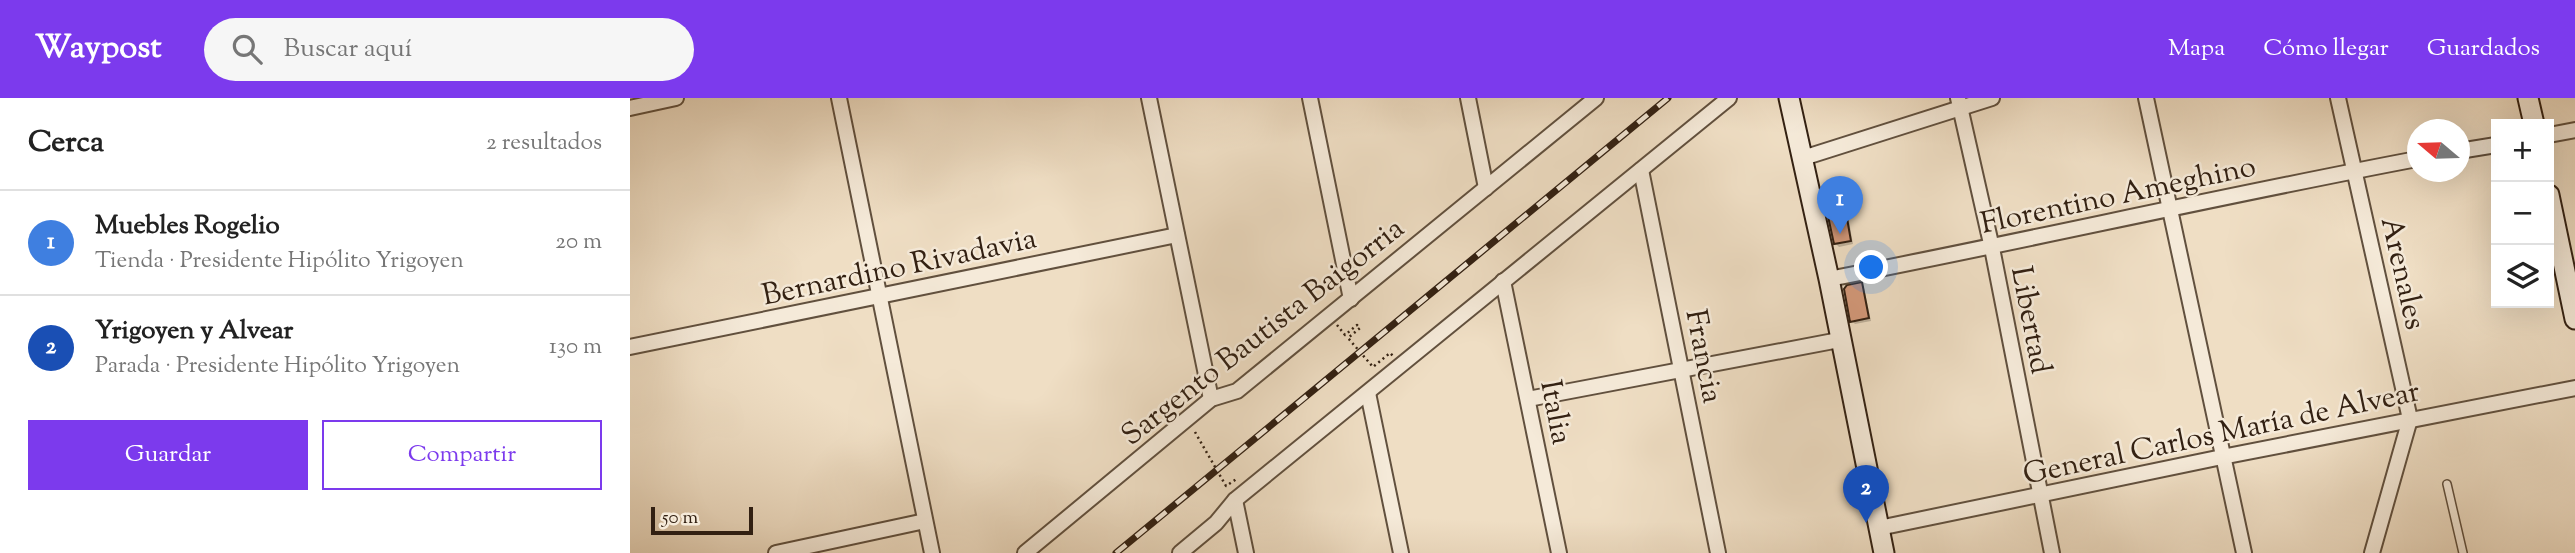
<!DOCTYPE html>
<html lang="es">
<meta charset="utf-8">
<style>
body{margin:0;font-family:"Sorts Mill Goudy",serif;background:#f6f6f6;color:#222}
.controls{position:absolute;right:21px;top:21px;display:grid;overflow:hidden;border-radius:0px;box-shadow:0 7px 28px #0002}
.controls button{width:63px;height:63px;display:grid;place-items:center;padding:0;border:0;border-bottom:2px solid #e0e0e0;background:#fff;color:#222;font:35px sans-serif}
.compass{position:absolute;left:1777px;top:21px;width:63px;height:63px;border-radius:50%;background:#fff;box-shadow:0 7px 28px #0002;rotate:289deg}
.scale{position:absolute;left:21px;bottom:18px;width:102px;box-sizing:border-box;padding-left:7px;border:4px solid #322012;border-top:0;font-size:19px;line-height:24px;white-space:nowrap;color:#322012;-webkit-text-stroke:5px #f5ead9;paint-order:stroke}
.you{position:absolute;left:1242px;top:170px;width:24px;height:24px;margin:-18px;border:5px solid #fff;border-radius:50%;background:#1a73e8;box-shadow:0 0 0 10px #1a73e833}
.badge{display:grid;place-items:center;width:46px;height:46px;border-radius:50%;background:#7c3aed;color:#fff;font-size:23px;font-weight:700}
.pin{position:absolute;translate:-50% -58px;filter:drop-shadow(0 2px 4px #0008)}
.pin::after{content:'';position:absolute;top:37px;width:24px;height:21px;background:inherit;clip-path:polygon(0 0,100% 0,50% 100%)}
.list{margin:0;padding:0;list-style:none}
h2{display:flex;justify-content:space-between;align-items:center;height:91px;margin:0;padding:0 28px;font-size:30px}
h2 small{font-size:23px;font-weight:400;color:#767676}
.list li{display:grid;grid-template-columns:46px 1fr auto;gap:21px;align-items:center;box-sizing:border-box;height:105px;padding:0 28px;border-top:2px solid #e0e0e0}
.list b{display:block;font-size:26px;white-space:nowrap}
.list p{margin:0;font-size:23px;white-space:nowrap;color:#767676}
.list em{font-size:23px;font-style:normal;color:#767676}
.actions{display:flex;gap:14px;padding:21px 28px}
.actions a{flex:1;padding:16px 0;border:2px solid #7c3aed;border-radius:0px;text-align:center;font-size:24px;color:#7c3aed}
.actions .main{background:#7c3aed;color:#fff}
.icon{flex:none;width:38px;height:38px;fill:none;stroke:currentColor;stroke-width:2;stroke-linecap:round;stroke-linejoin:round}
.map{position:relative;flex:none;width:1945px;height:455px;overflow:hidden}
header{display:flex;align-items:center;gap:42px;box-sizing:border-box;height:98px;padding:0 35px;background:#7c3aed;color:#fff}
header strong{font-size:33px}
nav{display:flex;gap:38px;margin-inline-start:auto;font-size:24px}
.search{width:490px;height:63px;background:#f6f6f6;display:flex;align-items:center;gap:18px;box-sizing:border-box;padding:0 24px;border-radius:38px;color:#767676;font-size:26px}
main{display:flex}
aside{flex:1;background:#fff}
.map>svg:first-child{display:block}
.shadow{fill:#0003}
.building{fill:#d4997a;stroke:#322012;stroke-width:2}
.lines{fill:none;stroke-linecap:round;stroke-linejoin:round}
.lane-casing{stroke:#61503e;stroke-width:10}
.street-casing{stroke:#61503e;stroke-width:18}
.secondary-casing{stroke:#322012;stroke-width:23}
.path{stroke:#322012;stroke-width:2.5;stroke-dasharray:2 3.5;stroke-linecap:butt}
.lane{stroke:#f5ead9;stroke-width:7}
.street{stroke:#f5ead9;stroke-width:14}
.secondary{stroke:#f5ead9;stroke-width:19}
.rail-casing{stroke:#322012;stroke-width:7}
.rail{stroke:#f5ead9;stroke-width:4.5;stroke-dasharray:13;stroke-linecap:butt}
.labels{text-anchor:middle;stroke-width:5;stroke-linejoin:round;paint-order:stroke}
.street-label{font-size:30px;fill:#322012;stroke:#f5ead9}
</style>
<header>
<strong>Waypost</strong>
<div class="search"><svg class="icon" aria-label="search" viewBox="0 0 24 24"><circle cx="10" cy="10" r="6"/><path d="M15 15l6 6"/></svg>Buscar aquí</div>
<nav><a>Mapa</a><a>Cómo llegar</a><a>Guardados</a></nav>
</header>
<main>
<aside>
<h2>Cerca<small>2 resultados</small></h2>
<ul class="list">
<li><span class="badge" style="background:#3f7fe0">1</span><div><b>Muebles Rogelio</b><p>Tienda · Presidente Hipólito Yrigoyen</p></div><em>20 m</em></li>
<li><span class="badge" style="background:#1a4fb4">2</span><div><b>Yrigoyen y Alvear</b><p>Parada · Presidente Hipólito Yrigoyen</p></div><em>130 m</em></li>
</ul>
<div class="actions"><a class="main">Guardar</a><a>Compartir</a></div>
</aside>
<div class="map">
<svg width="1945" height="455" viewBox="0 0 1945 455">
<rect width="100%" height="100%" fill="#efdec4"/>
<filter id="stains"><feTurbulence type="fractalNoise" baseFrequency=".00286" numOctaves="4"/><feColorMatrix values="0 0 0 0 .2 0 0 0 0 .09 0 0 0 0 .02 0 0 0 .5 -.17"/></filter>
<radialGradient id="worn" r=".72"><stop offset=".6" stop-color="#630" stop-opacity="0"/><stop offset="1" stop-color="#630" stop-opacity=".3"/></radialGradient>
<g class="shadow">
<polygon points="1219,92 1223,95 1226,110 1217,112 1223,146 1209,149 1205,145"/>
<polygon points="1231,186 1234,190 1241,223 1225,226 1222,223"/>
</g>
<g class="building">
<polygon points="1220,90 1223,107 1215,109 1221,143 1204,146 1193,95"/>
<polygon points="1232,184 1239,220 1220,224 1214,191 1217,187"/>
</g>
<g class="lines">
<g class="lane-casing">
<polyline id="lane" points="1817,386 1833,455"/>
</g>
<g class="street-casing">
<g id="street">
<polyline points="209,0 302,455"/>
<polyline points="519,0 581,301"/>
<polyline points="680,0 721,201"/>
<polyline points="838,0 856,90"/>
<polyline points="1328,0 1362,150 1422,455"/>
<polyline points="1516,0 1614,455"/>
<polyline points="1708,0 1780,321 1742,455"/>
<polyline points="0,10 46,0"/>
<polyline points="1919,37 1945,32"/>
<polyline points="1829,53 1866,47"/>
<polyline points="1173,60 1362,0"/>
<polyline points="1011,72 1088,455"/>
<path d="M 1199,181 C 1395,143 1591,98 1787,61"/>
<polyline points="873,183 929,455"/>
<polyline points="0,249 547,137"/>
<polyline points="738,295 771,455"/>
<polyline points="898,301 1209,242"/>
<polyline points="605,402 616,455"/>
<polyline points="1249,430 1592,359 1945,290"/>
<polyline points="146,455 295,423"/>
<polyline points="395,455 581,301 607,293 966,0"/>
<polyline points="550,455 586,425 605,402 1099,0"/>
</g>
</g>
<g class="secondary-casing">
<g id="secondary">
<polyline points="1159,0 1199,181 1254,455"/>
<polyline points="1898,0 1904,26"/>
<polyline points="1919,97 1945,221"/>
</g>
</g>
<g class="path">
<polyline points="707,227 715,237 727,227 730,230 718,240 743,269 760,255 763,258"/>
<polyline points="565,334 596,388 608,380"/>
</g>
<use href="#lane" class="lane"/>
<use href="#street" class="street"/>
<use href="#secondary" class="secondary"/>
<g class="rail-casing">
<polyline id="rail" points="486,455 1038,0"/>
</g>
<use href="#rail" class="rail"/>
</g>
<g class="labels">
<g class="street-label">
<text transform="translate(1488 96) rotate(-12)" y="10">Florentino Ameghino</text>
<text transform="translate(269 168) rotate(-12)" y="10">Bernardino Rivadavia</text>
<text transform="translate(1774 175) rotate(77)" y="10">Arenales</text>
<text transform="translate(1402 222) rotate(79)" y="10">Libertad</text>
<text transform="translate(632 233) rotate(-38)" y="10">Sargento Bautista Baigorria</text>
<text transform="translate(1075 258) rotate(79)" y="10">Francia</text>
<text transform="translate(927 314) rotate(79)" y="10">Italia</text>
<text transform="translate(1591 334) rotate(-12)" y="10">General Carlos María de Alvear</text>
</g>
</g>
<rect width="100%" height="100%" filter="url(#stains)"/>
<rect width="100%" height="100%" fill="url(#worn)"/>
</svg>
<div class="controls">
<button>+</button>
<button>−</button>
<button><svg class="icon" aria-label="layers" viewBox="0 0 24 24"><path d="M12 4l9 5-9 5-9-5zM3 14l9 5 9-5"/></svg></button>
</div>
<svg class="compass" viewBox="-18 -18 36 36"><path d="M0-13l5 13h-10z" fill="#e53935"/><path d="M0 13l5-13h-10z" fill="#767676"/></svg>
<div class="scale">50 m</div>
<div class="you"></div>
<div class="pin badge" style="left:1210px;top:136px;background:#3f7fe0">1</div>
<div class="pin badge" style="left:1236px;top:425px;background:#1a4fb4">2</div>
</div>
</main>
